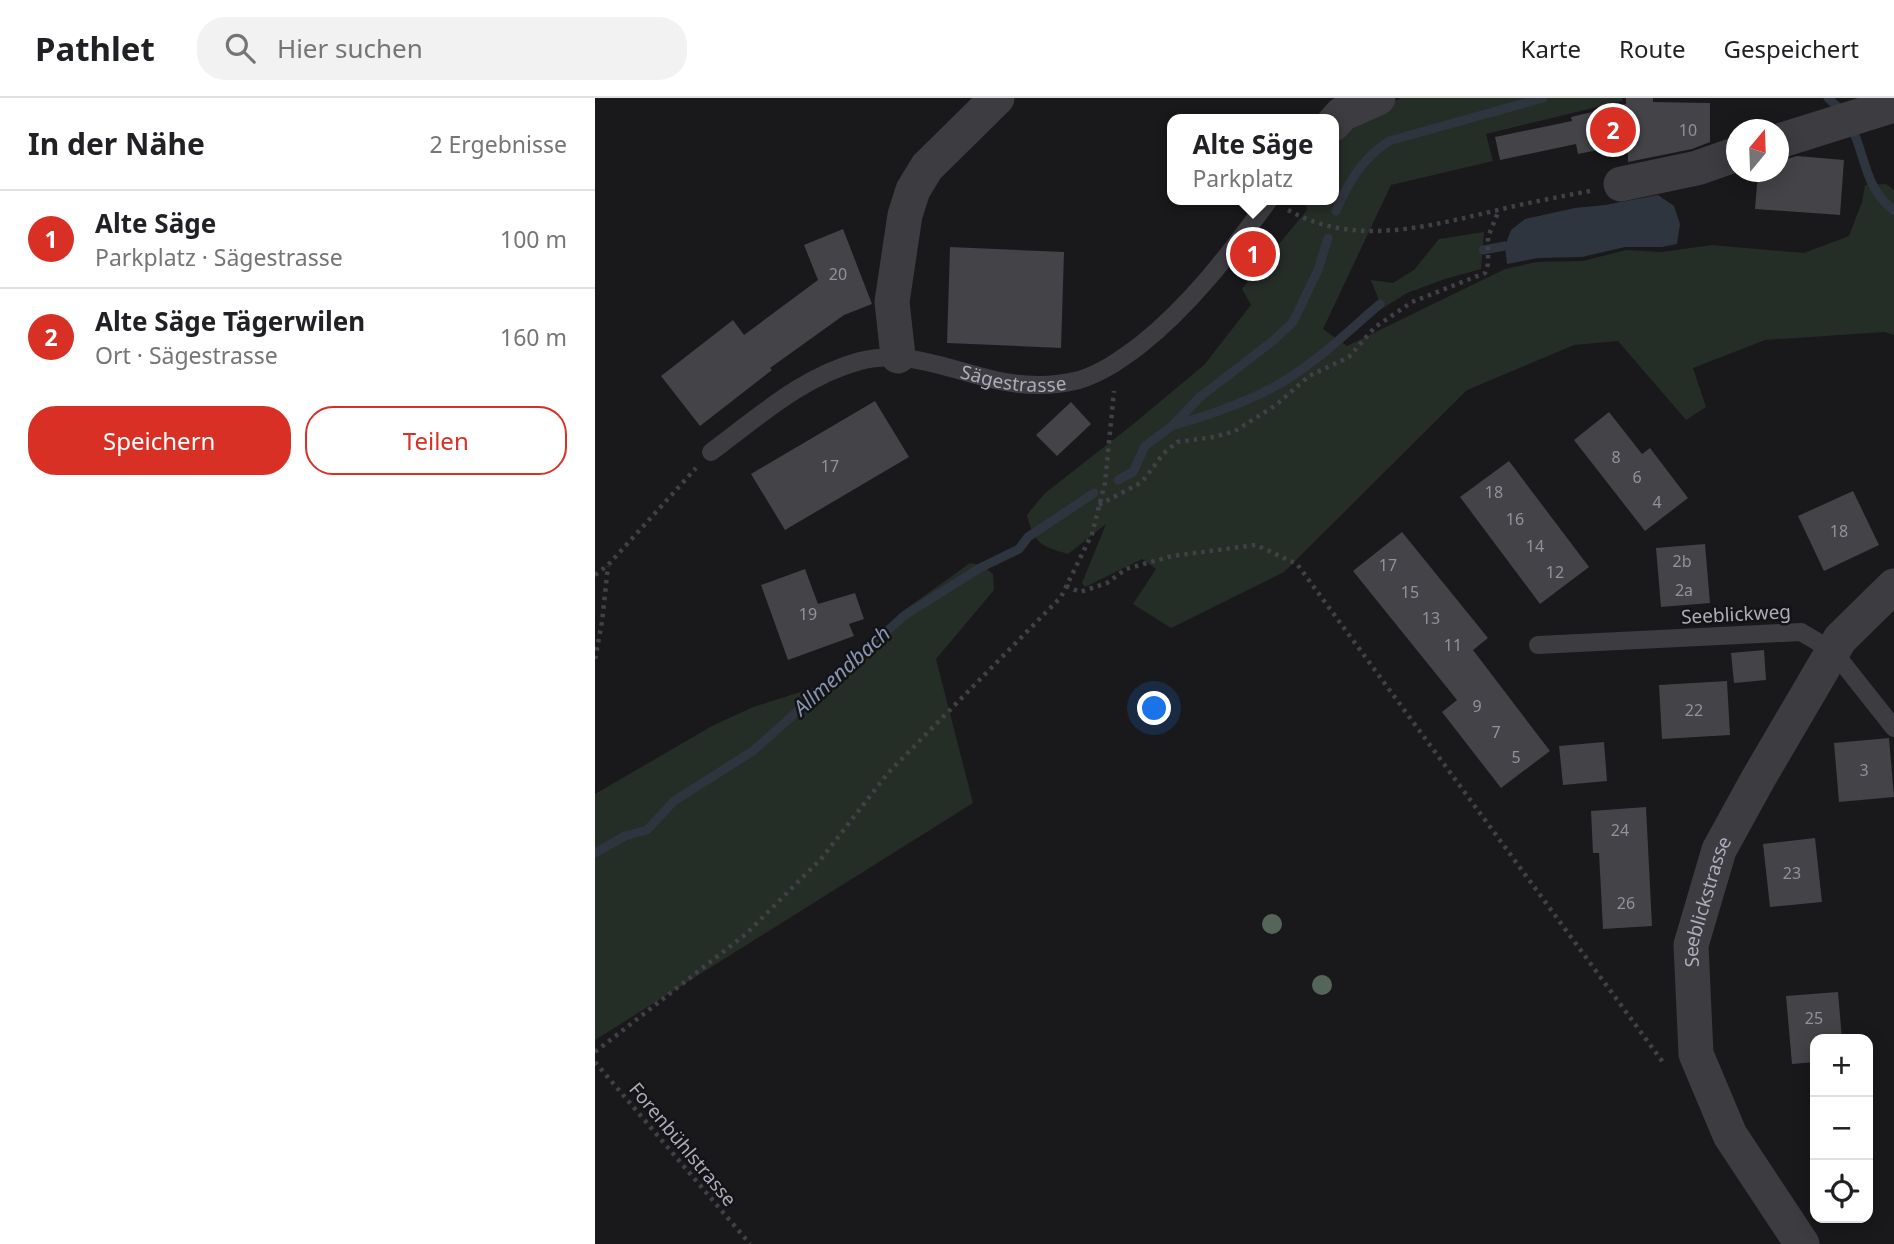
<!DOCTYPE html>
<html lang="de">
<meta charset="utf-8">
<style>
body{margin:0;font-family:"Noto Sans",sans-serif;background:#f2f2f2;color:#202124}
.controls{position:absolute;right:21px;bottom:21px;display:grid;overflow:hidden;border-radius:14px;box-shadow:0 4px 18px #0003}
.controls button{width:63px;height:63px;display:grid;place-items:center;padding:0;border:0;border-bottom:2px solid #e0e0e0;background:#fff;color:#202124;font:35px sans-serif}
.compass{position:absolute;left:1131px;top:21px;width:63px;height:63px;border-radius:50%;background:#fff;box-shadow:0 4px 18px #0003;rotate:19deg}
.you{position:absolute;left:560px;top:611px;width:24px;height:24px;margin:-18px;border:5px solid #fff;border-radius:50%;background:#1a73e8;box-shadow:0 0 0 10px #1a73e833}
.badge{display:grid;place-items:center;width:46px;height:46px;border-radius:50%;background:#d93025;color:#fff;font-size:23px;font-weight:700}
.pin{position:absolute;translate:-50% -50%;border:4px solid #fff;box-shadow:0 2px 7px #0006}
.popup{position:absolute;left:572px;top:16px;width:172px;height:91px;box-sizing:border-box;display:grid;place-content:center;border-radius:14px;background:#fff;filter:drop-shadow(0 2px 5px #0005);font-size:23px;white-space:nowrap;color:#757577}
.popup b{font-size:26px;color:#202124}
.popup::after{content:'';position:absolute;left:50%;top:100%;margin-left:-14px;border:14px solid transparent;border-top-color:#fff}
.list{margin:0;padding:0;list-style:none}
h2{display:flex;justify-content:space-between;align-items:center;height:91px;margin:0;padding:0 28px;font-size:30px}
h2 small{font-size:23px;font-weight:400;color:#757577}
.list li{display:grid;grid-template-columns:46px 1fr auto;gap:21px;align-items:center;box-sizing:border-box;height:98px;padding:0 28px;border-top:2px solid #e0e0e0}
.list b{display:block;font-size:26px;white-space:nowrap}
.list p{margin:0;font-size:23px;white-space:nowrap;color:#757577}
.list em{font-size:23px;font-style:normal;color:#757577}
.actions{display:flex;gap:14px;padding:21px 28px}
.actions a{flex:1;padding:16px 0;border:2px solid #d93025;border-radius:28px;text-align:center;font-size:24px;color:#d93025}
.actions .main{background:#d93025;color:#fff}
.icon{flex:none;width:38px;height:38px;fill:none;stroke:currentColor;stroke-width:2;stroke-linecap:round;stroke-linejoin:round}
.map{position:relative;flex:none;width:1299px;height:1146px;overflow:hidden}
header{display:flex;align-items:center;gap:42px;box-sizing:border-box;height:98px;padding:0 35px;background:#fff;border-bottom:2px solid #e0e0e0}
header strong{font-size:33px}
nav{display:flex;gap:38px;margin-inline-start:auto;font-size:24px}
.search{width:490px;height:63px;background:#f2f2f2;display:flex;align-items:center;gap:18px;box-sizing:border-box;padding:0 24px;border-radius:28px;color:#757577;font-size:26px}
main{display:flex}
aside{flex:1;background:#fff}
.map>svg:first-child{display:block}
.green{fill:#252d27}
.water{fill:#2f353e}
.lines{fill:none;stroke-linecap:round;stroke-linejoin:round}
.stream{stroke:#2f353e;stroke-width:9}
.building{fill:#434348}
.path{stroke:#404146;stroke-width:4.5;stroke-dasharray:3.5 5;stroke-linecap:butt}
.lane{stroke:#3c3c41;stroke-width:18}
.street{stroke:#3c3c41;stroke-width:35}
.tree{fill:#546559}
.labels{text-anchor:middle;stroke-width:5;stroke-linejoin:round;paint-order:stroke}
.number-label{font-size:16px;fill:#92929d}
.street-label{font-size:19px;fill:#acadb9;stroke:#141416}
.water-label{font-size:21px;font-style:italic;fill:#8695b2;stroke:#141416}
</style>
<header>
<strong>Pathlet</strong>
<div class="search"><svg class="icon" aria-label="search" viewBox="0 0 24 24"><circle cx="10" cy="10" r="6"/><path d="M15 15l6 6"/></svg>Hier suchen</div>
<nav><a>Karte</a><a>Route</a><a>Gespeichert</a></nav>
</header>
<main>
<aside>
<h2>In der Nähe<small>2 Ergebnisse</small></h2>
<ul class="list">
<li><span class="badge">1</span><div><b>Alte Säge</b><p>Parkplatz · Sägestrasse</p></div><em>100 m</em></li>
<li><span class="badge">2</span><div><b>Alte Säge Tägerwilen</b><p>Ort · Sägestrasse</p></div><em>160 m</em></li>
</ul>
<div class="actions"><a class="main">Speichern</a><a>Teilen</a></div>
</aside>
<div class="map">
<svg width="1299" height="1146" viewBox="0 0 1299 1146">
<rect width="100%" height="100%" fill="#19191b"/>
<g class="green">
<path d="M 806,0 L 1027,0 L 1027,3 L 891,36 L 898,63 L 796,87 L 728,231 L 752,248 L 910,171 L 942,164 L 988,163 L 1031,152 L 1067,154 L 1117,147 L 1209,155 L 1254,138 L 1267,104 L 1270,87 L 1291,86 L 1299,92 L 1299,237 L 1289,234 L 1170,242 L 1098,270 L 1111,309 L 1091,322 L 1023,243 L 979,247 L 872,292 L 689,474 L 576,530 L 538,506 L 561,471 L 547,461 L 490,489 L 487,485 L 511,426 L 473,456 C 446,448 439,446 432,417 L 449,396 L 537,327 L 609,267 L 656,207 L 647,191 L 712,112 L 710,102 L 738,102 L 739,44 L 756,27 Z"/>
<polygon points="889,134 886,171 850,181 812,195 780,215 785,205 776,182 798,185 819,172 844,141"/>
<polygon points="375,465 386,467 398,476 399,492 341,561 378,705 0,942 0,696 117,628 158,609 243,582 304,516"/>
</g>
<polygon class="water" points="1063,97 1079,108 1085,126 1082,146 1067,149 1030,149 987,159 943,160 912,166 910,148 916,132 930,121 980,110 1010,107"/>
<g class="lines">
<g class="stream">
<polyline points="1233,0 1247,13"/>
<path d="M 1256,28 C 1272,61 1268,87 1299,113"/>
<path d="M 741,113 C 753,84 768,60 794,43 L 948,0"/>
<polyline points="888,152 910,148"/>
<path d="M 579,327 C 615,317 651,305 684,286 C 721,265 753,233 785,206"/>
<polyline points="523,382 538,374 550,348 577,328 605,299 679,242 698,224 723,172 733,140"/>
<polyline points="0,755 30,738 52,732 79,703 158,653 310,517 385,470 424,451 433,439 499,395"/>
</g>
</g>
<g class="building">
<polygon points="1031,0 1058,0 1058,4 1115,5 1115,44 1097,51 1033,64 1033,46 983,56 981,46 905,62 900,39 977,23 976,19 1031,6"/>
<polygon points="1202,58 1249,62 1245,117 1160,111 1163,74 1184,74 1184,63"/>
<polygon points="248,131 277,206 249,217 175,270 177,272 105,328 66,278 138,222 149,237 223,182 209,147"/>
<polygon points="355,149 469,154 466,250 352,245"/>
<polygon points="280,303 314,359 190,432 156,376"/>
<polygon points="476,304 496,326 462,358 441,337"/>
<polygon points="1014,314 1047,356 1055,350 1093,400 1050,433 979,342"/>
<polygon points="914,363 994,469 945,506 865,399"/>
<polygon points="1258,393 1284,447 1229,473 1203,418"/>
<polygon points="807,434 893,540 878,552 955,653 906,690 847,614 862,602 758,473"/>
<polygon points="1110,446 1115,505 1066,509 1061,450"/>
<polygon points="210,471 223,506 260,495 269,521 254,526 259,538 193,562 166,487"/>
<polygon points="1169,552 1171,582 1139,585 1136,555"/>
<polygon points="1132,583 1135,637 1067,641 1064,587"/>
<polygon points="1294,640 1299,699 1244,704 1239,645"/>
<polygon points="1009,644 1012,683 968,687 964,648"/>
<polygon points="1051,709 1057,828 1008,831 1004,755 998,755 996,713"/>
<polygon points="1220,740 1227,804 1175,809 1168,746"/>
<polygon points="1243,894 1247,941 1220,941 1220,964 1197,966 1191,898"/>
</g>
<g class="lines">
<g class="path">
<path d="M 693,112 C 759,149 830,129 899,113 C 931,105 963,99 995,93"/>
<polyline points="504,407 547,384 568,356 582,344 619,339 640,333 681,307 714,278 754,259 780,229 817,204 890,175 893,166 893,139 904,112"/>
<polyline points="0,477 13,467 101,370"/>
<polyline points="471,488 485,494 512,485 531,471 577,458 661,447 702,466 1070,967"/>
<polyline points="0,561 7,524 13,468"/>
<polyline points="0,954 151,836 226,761 293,675 466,499 497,436 510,385 519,293"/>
<polyline points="0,964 155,1146"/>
</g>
<g class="lane">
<path id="s1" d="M 116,354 C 162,320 208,278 265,263 C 310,251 356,272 400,282 C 427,288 457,289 484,282 C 507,275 525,262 544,248 C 596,207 635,155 674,102"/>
<polyline points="943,547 1206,534 1238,553 1299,630"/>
</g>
<g class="street">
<polyline points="738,26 747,16 783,0"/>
<polyline points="1184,43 1299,7"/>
<polyline points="1026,86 1102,70 1142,56"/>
<polyline points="303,258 297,204 310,117 318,92 332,69 402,0"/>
<path id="s2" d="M 1207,1146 L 1135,1037 L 1101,956 L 1096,847 L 1124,752 L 1163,681 L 1245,541 L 1299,488"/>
</g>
</g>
<g class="tree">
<circle cx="677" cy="826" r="10"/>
<circle cx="727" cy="887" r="10"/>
</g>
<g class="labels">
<g class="number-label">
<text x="1093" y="38">10</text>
<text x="243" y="182">20</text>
<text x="1021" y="365">8</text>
<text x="235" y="374">17</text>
<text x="1042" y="385">6</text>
<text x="899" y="400">18</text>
<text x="1062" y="410">4</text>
<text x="920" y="427">16</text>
<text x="1244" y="439">18</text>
<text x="940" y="454">14</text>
<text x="1087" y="469">2b</text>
<text x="793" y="473">17</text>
<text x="960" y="480">12</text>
<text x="1089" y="498">2a</text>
<text x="815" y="500">15</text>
<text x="213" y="522">19</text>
<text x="836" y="526">13</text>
<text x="858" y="553">11</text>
<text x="882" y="614">9</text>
<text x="1099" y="618">22</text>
<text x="901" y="640">7</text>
<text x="921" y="665">5</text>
<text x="1269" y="678">3</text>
<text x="1025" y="738">24</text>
<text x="1197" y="781">23</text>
<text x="1031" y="811">26</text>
<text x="1219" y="926">25</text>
</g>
<g class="street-label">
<text dy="7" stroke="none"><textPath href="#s1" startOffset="332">Sägestrasse</textPath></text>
<text transform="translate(1141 516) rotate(-3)" y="7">Seeblickweg</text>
<text dy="7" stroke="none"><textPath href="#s2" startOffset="373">Seeblickstrasse</textPath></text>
<text transform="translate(88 1046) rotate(50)" y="7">Forenbühlstrasse</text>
</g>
<g class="water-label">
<text transform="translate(247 573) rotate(-42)" y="7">Allmendbach</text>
</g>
</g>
</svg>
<div class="controls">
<button>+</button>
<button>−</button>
<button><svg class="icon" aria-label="locate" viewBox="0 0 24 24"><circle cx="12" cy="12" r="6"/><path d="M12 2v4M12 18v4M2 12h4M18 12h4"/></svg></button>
</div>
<svg class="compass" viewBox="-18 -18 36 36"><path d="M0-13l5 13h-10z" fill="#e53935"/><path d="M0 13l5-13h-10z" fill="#757577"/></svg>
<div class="you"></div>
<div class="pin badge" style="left:658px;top:156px">1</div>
<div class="popup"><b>Alte Säge</b>Parkplatz</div>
<div class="pin badge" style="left:1018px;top:32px">2</div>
</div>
</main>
